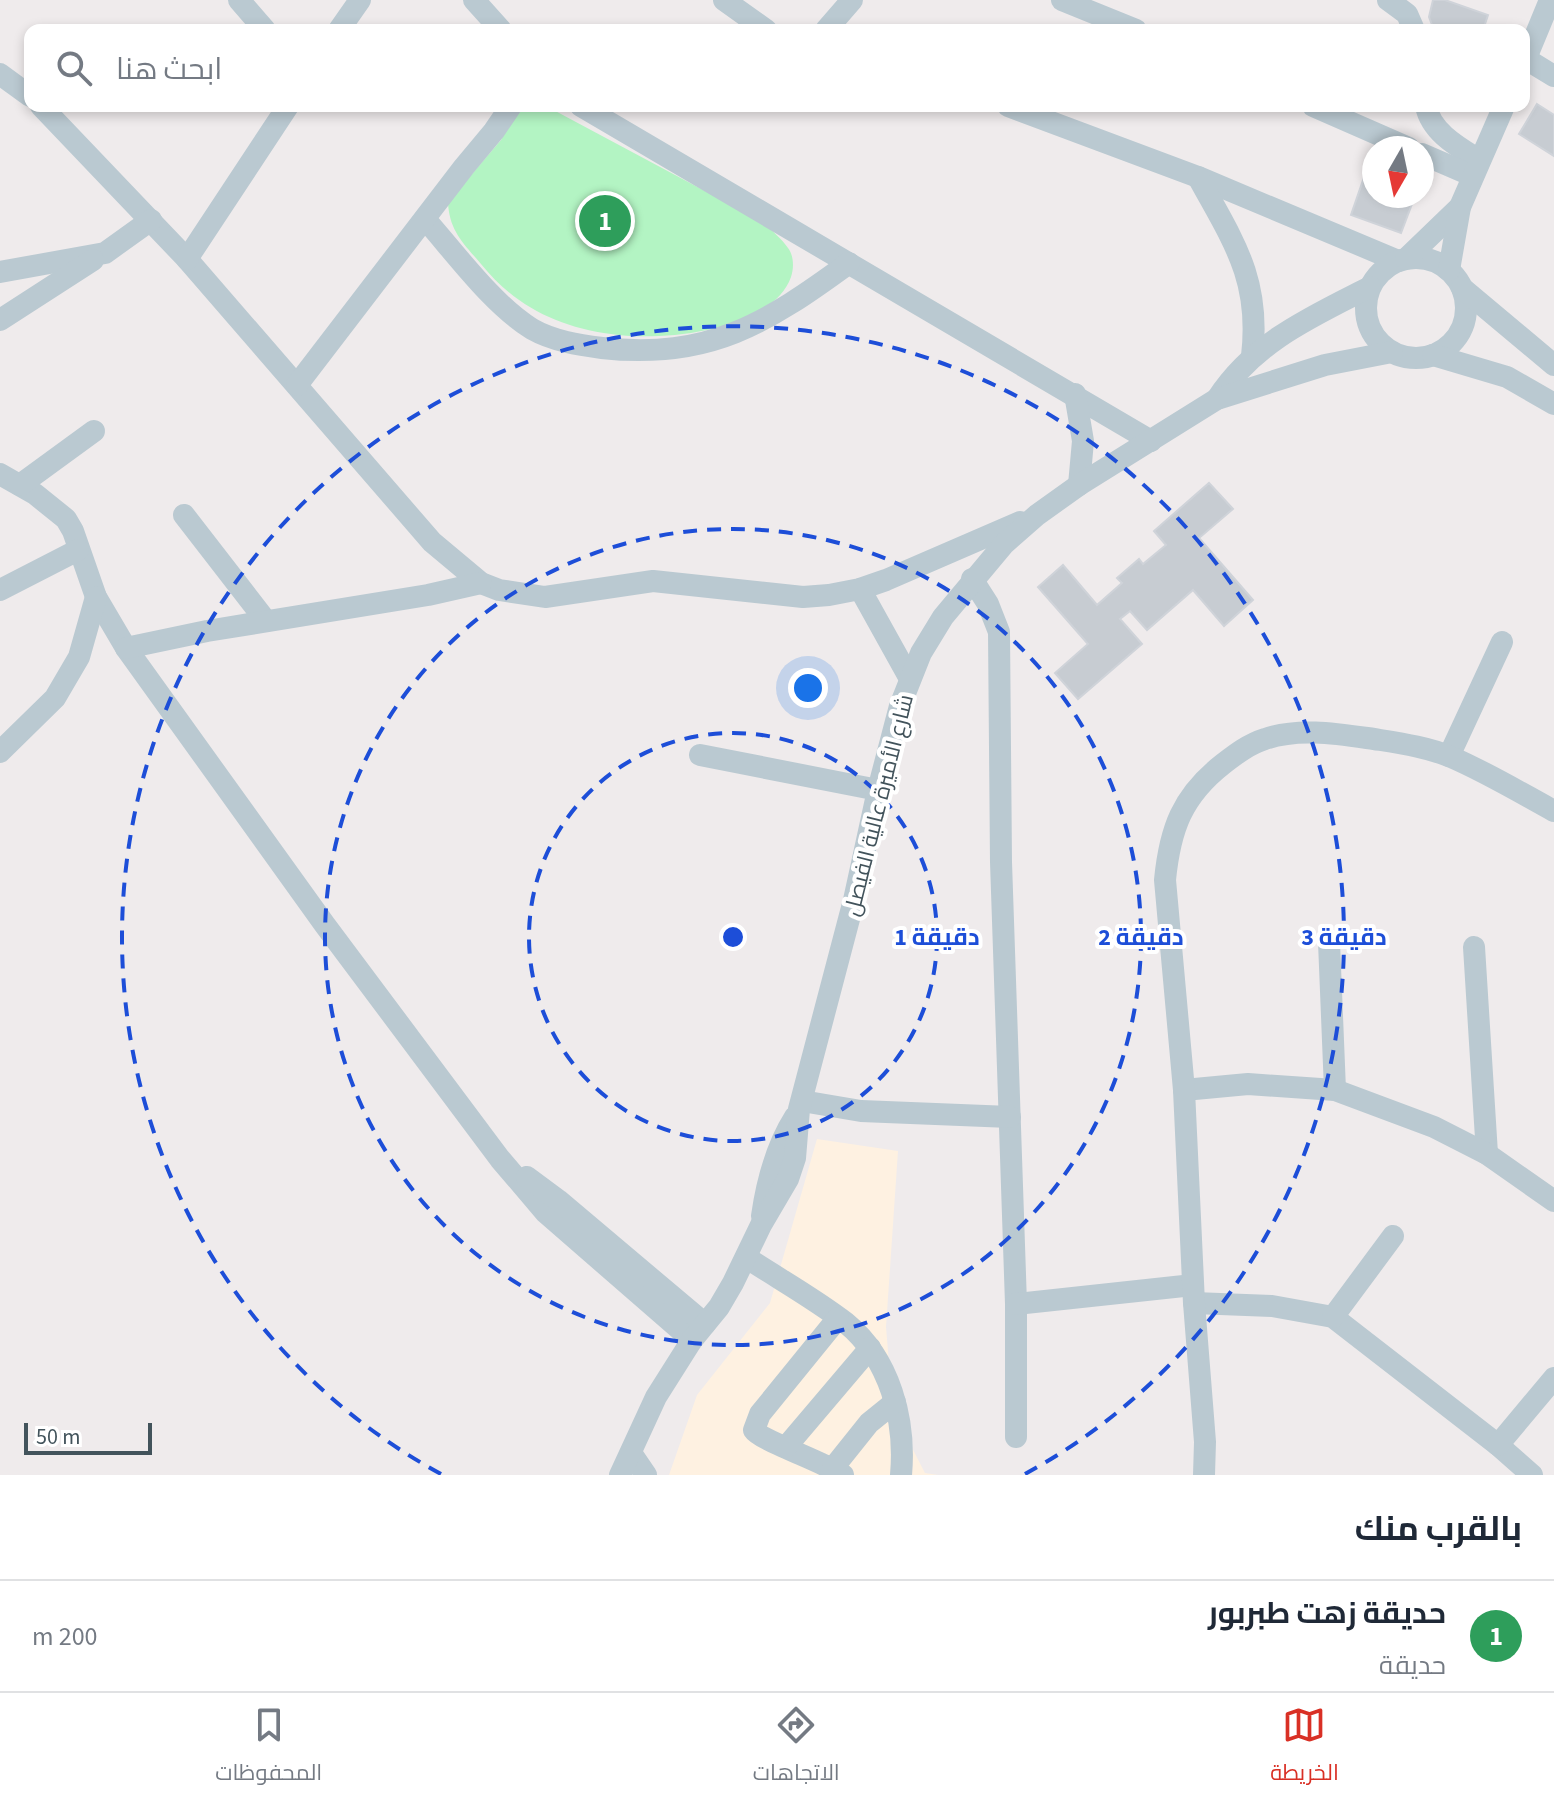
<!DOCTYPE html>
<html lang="ar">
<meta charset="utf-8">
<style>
body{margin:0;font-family:"Source Sans 3",Cairo,sans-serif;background:#f6f6f7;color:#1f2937;direction:rtl}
.compass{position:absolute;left:1362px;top:136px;width:72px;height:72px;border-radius:50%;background:#fff;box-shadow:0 4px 12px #0003;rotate:189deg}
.scale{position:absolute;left:24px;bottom:20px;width:128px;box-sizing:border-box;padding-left:8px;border:4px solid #42535b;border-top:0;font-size:22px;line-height:28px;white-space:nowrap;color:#42535b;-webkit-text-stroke:6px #fff;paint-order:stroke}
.you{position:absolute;left:808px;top:688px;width:28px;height:28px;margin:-20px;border:6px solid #fff;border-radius:50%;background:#1a73e8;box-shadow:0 0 0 12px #1a73e833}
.badge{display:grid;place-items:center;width:52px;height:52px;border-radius:50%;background:#d93025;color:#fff;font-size:26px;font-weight:700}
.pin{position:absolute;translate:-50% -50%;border:4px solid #fff;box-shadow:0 2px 8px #0006}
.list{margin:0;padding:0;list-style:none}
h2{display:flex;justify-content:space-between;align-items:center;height:104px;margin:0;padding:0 32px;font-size:34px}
h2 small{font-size:26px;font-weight:400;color:#747a83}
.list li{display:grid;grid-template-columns:52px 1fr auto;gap:24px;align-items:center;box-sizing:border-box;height:112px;padding:0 32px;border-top:2px solid #e0e1e3}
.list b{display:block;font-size:30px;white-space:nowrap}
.list p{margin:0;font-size:26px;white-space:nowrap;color:#747a83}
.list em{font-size:26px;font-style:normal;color:#747a83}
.icon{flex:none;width:44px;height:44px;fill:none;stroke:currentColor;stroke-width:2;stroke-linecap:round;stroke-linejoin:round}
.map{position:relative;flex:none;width:1554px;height:1475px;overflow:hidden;direction:ltr}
.search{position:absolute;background:#fff;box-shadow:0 4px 12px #0003;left:24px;right:24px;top:24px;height:88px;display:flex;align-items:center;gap:20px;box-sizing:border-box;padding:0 28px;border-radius:16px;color:#747a83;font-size:30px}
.sheet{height:216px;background:#fff}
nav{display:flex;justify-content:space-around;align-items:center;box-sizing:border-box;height:112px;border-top:2px solid #e0e1e3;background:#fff;font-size:22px;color:#747a83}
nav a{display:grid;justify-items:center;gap:4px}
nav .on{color:#d93025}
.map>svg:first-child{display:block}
.commercial{fill:#fef1e1}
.green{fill:#b3f4c3}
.building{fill:#c7ccd2;stroke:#cfd3d9;stroke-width:2}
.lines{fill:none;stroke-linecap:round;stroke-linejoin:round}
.minor{stroke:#bac9d1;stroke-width:22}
.ring{fill:none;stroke:#1d4ed8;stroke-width:4;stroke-dasharray:14 10}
.labels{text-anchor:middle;stroke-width:8;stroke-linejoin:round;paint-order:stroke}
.street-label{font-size:22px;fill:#42535b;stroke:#fff}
.centre{fill:#1d4ed8;stroke:#fff;stroke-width:4}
.ring-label{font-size:24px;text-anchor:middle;font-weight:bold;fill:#1d4ed8;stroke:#fff;stroke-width:8;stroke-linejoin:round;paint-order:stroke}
</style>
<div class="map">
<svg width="1554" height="1475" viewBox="0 0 1554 1475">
<rect width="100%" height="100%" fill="#efebec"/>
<polygon class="commercial" points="817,1139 898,1151 886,1327 893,1411 925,1473 938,1475 669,1475 697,1395 770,1303"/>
<path class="green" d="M 546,106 L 763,222 C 771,230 782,239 788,248 C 794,256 794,268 791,277 C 772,331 660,342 611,334 C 558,327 515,306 481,264 C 463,243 449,230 448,202 L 501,140 L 511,122 L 525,107 Z"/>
<g class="building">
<polygon points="1433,0 1445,0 1488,15 1483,30 1434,30 1429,17"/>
<polygon points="1537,104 1554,115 1554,156 1519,134"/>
<polygon points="1372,154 1374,196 1415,196 1401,233 1351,215"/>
<polygon points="1209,483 1233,509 1199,538 1253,600 1224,626 1193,590 1147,630 1130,611 1120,619 1142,644 1078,699 1055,673 1088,644 1038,587 1063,565 1097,605 1122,583 1117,578 1139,559 1143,564 1166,545 1154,531"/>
</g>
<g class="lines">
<g class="minor">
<polyline points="239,0 265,30"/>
<polyline points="474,0 501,30"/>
<polyline points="724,0 766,30"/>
<polyline points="1062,0 1136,30"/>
<polyline points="1388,0 1407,14 1414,30"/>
<polyline points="339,30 360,0"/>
<polyline points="826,30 852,0"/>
<polyline points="1526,59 1554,76"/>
<polyline points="1524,63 1550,0"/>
<polyline points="0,74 30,96"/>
<polyline points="41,106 187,259 432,542 481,583 499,590 545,597 653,581 803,597 829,595 860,589 886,580 1020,522"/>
<polyline points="581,106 1151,441"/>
<polyline points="1008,106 1198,177 1398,261"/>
<polyline points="1313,106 1409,148"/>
<path d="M 1426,106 C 1431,132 1458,147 1479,160"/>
<polyline points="1422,154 1473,176"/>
<path d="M 1198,177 C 1233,241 1261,279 1252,356"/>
<path d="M 425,219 C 456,254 492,304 532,329 C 553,341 579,345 602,348 C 709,360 767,323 849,263"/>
<circle cx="1416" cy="308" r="50"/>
<polyline points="187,259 288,106"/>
<polyline points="1406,259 1460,207"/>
<polyline points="1449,270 1460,207 1504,106"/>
<polyline points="0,272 105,253 151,220"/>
<polyline points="1462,288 1554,365"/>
<polyline points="0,320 93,260"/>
<polyline points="1433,355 1507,377 1554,404"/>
<polyline points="297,385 464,167 494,131 511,106"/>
<polyline points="1075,394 1083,441 1079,485"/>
<path d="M 1217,399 C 1254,342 1311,317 1370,287"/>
<polyline points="0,474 35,494 66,519 73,531 96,597 126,648 325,925 500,1159 546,1213 692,1340"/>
<polyline points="20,485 94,431"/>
<polyline points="184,515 266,621"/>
<polyline points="972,579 988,604 999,632 1001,862 1016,1304 1016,1437"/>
<polyline points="860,589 910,679"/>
<polyline points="0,590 78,550"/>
<polyline points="126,648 207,631 428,595 481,583"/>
<polyline points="0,752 55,698 79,657 96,597"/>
<polyline points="700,755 878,790"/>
<polyline points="1449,756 1502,642"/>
<polyline points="1329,942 1335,1090"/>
<polyline points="1474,947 1487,1154"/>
<polyline points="1184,1090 1248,1084 1335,1090 1434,1127 1487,1154 1554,1201"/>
<polyline points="802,1101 861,1111 1010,1117"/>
<polyline points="527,1177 558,1200 705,1324"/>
<path d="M 762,1216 C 767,1181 776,1147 795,1117"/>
<path d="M 747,1258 C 779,1279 815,1299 846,1323 C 890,1359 906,1420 901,1475"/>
<polyline points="1194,1303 1272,1306 1333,1317 1498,1445 1532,1475"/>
<polyline points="1016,1304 1193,1285"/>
<polyline points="1333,1317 1393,1236"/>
<path d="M 838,1318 L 760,1414 L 754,1430 C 760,1440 826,1463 843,1475"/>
<polyline points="1498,1445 1554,1378"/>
<polyline points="786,1447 870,1348"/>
<polyline points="631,1453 646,1475"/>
<polyline points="833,1468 869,1423 895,1402"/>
<polyline points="620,1475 656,1397 692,1340 719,1307 733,1283 761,1225 788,1179 795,1158 799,1109 854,900 878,790 900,706 921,653 943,617 1004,544 1037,515 1079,485 1217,399 1325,365 1392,352"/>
<path d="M 1204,1475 L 1205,1442 L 1194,1303 L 1184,1090 L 1165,880 C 1170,829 1182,796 1223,764 C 1236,754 1249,744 1265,739 C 1299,727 1339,734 1374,739 C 1399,743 1428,747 1451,757 C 1486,772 1521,793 1554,811"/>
</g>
</g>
<g class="ring">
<circle cx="733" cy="937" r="204"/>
<circle cx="733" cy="937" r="408"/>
<path d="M441 1474A611 611 0 1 1 1025 1474"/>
</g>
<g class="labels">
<g class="street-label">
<text transform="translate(878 805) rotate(-76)" y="8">شارع الأميرة عالية الفيصل</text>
</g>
</g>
<circle cx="733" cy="937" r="12" class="centre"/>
<g class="ring-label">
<text x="937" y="945">1 دقيقة</text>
<text x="1141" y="945">2 دقيقة</text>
<text x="1344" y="945">3 دقيقة</text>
</g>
</svg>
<svg class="compass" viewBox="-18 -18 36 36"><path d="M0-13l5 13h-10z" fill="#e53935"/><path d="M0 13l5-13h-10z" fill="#747a83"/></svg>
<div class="scale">50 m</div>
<div class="you"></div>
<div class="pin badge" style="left:605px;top:221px;background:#2e9e5b">1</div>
<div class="search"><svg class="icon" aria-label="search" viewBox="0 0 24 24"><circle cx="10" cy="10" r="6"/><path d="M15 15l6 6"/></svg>ابحث هنا</div>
</div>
<section class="sheet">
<h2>بالقرب منك<small></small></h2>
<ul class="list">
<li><span class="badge" style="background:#2e9e5b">1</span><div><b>حديقة زهت طبربور</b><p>حديقة</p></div><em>200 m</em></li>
</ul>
</section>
<nav>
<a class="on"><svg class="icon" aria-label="map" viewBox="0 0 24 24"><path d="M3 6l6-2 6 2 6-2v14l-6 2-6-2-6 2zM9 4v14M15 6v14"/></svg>الخريطة</a>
<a><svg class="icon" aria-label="directions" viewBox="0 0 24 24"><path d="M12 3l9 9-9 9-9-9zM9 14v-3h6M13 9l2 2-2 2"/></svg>الاتجاهات</a>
<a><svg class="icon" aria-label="saved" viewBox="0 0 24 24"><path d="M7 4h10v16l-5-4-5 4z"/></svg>المحفوظات</a>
</nav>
